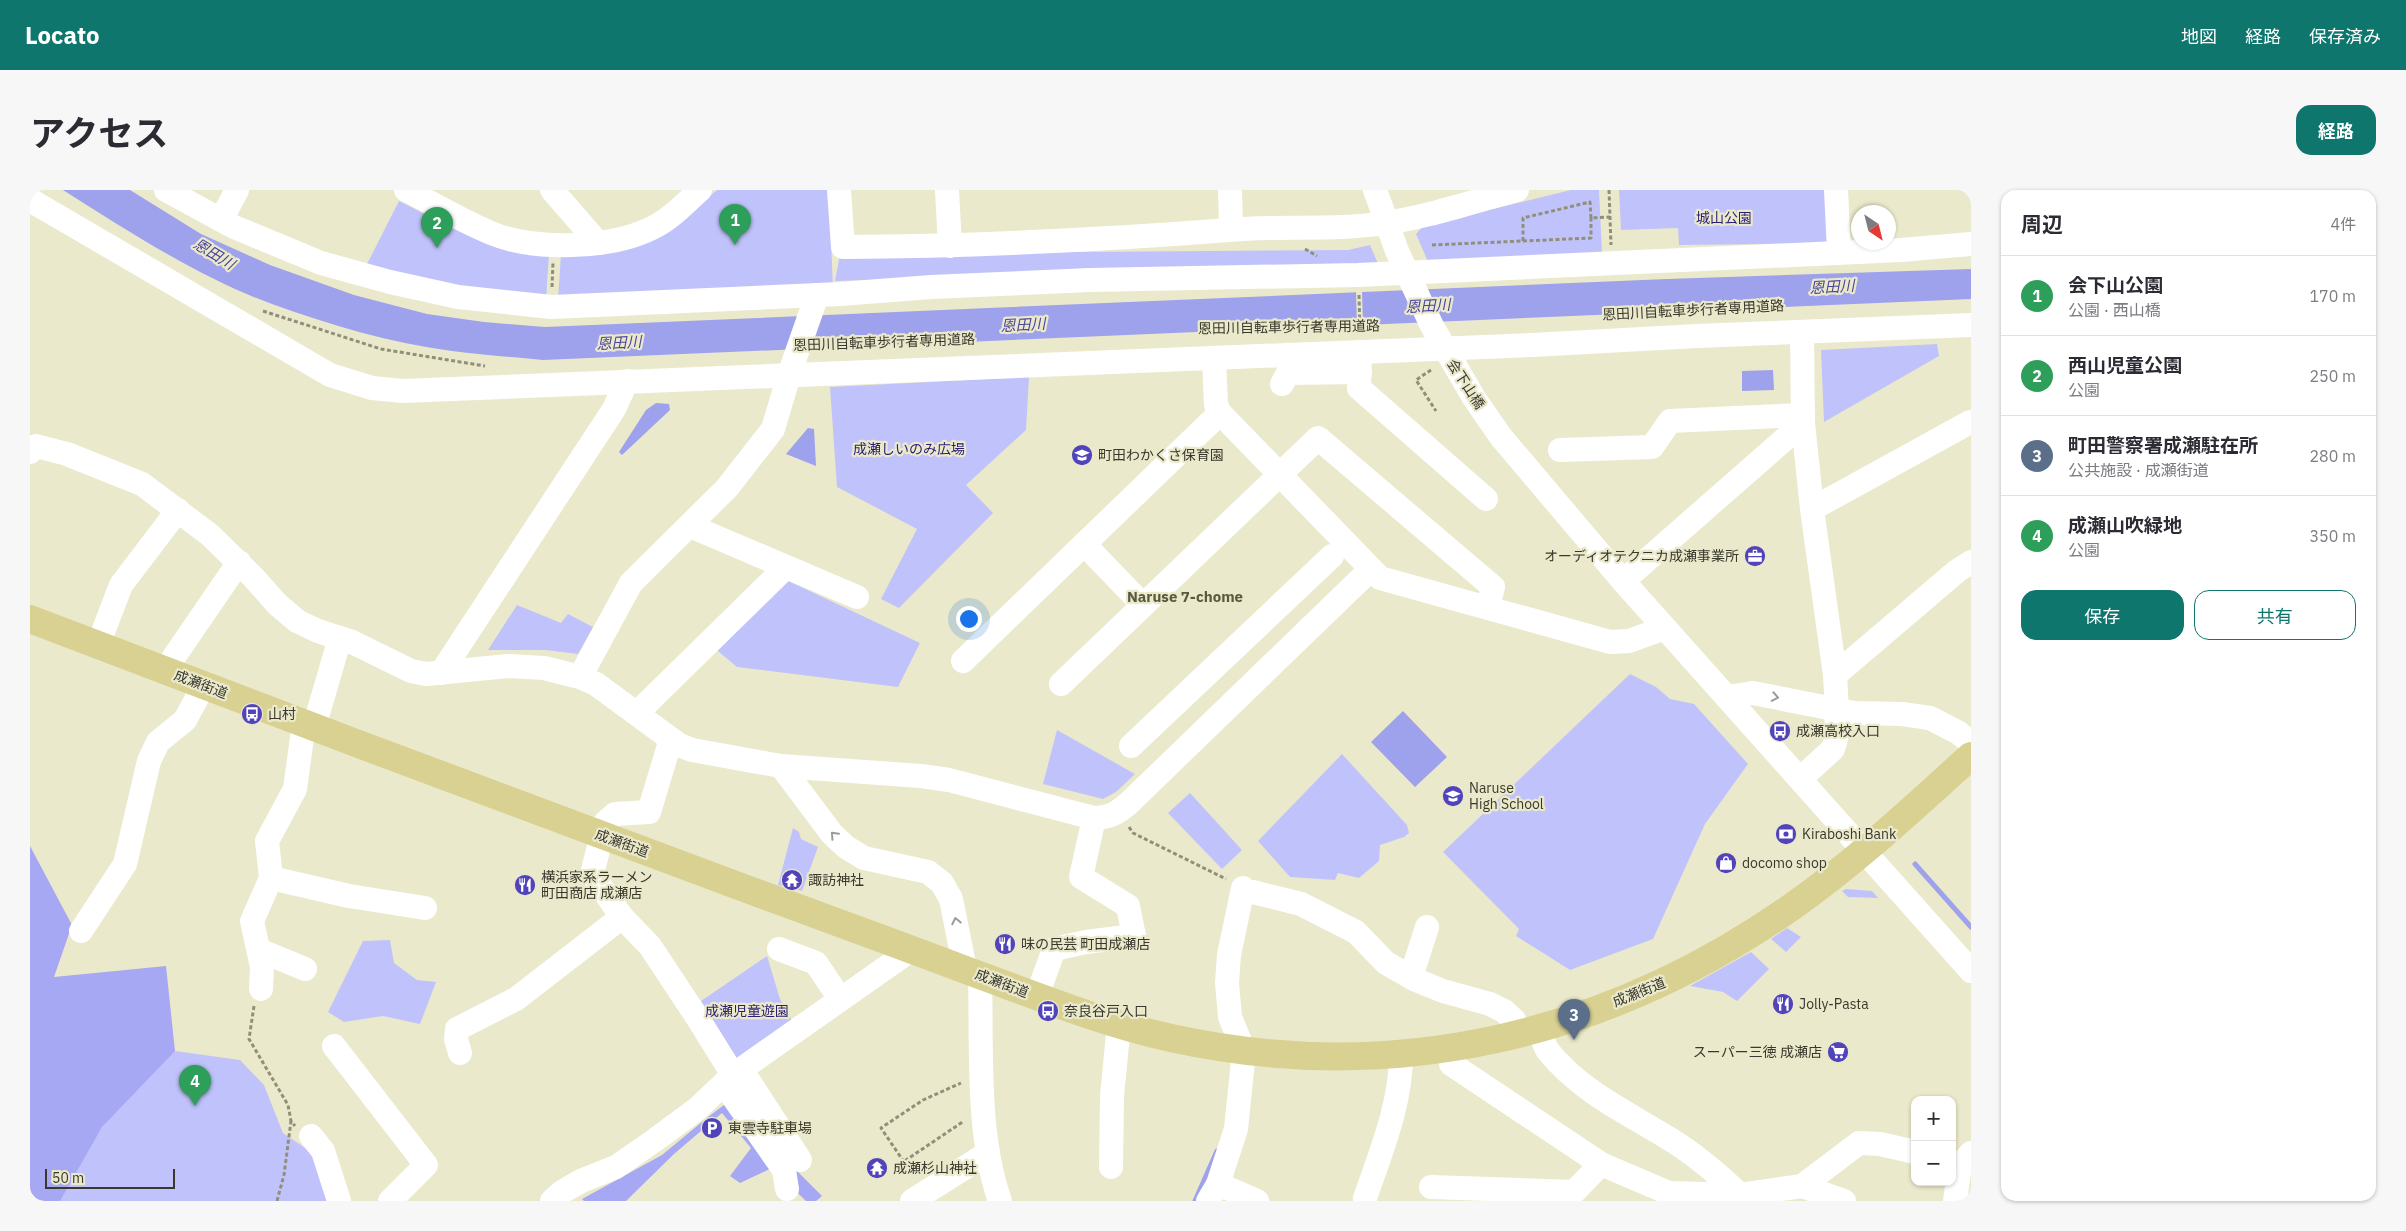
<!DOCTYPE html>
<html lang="ja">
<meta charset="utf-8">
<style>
body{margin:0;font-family:"IBM Plex Sans","Noto Sans JP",sans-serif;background:#f7f7f7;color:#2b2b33}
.controls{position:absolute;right:15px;bottom:15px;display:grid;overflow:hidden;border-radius:10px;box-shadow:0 1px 4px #0004}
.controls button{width:45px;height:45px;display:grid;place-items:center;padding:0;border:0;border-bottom:1px solid #e1e1e2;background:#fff;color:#2b2b33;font:25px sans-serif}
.compass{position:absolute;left:1821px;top:15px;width:45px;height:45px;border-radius:50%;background:#fff;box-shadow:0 1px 4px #0004;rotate:145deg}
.scale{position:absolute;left:15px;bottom:12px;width:130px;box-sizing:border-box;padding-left:5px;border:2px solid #39382c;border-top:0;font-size:14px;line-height:18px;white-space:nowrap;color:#39382c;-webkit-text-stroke:4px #ebe9cb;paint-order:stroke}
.you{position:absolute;left:938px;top:428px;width:18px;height:18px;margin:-12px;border:4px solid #fff;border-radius:50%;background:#1a73e8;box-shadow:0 0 0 8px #1a73e833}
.badge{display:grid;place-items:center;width:32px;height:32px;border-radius:50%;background:#0f766e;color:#fff;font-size:16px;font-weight:700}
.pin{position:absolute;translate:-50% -41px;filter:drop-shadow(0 1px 2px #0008)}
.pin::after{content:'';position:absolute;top:26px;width:18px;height:15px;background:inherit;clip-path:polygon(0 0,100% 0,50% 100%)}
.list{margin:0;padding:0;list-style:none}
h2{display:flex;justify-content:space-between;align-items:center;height:65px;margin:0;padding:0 20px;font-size:21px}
h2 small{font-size:16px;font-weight:400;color:#7c7c81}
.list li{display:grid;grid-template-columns:32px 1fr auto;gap:15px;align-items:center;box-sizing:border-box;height:80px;padding:0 20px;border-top:1px solid #e1e1e2}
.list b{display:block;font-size:19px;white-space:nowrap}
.list p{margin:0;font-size:16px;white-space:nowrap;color:#7c7c81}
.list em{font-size:16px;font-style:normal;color:#7c7c81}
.actions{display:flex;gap:10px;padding:15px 20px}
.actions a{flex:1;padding:11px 0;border:1px solid #0f766e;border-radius:15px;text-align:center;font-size:18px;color:#0f766e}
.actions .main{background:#0f766e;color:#fff}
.map{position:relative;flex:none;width:1941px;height:1011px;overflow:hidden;border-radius:15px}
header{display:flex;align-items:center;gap:30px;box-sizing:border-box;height:70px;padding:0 25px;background:#0f766e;color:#fff}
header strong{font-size:24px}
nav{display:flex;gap:28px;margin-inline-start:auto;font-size:18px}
.intro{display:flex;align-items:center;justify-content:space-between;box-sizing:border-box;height:120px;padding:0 30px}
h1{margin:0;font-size:35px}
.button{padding:12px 22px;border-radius:15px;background:#0f766e;color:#fff;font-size:18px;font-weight:700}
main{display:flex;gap:30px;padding:0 30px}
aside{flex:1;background:#fff;border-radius:15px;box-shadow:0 1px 4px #0004}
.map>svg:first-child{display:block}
.green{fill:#c0c3fb}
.forest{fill:#a6a8f3}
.water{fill:#9ea1eb}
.pier{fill:#ebe9cb}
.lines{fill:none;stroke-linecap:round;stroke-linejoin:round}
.stream{stroke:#9ea1eb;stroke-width:5}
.path{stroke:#908f7a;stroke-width:3;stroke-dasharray:4 2.5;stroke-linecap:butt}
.minor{stroke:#fff;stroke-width:24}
.major{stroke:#d8d192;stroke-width:28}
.oneway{stroke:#9c9c96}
.labels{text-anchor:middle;stroke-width:4.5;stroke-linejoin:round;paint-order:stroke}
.park-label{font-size:14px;fill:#2b1e72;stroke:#ebe9cb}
.street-label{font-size:14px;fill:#39382c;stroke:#ebe9cb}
.poi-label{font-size:14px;fill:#39382c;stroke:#ebe9cb;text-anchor:start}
.water-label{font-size:15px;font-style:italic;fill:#4a459b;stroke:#ebe9cb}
.neighbourhood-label{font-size:15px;font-weight:bold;fill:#5a583e;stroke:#ebe9cb}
</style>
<header>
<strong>Locato</strong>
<nav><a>地図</a><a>経路</a><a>保存済み</a></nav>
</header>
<div class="intro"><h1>アクセス</h1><a class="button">経路</a></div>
<main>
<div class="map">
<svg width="1941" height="1011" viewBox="0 0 1941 1011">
<rect width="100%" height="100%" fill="#ebe9cb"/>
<g class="green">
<polygon points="687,0 799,0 803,98 528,110 531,64 646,34"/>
<polygon points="1541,0 1569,0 1572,64 1399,74 1386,44 1393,36"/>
<polygon points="1589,0 1796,0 1798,53 1649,55 1648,38 1591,40"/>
<path d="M 369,11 C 419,35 462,65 519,64 L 516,110 L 334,80 Z"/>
<polygon points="1340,55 1349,76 805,91 810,64 1318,60"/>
<polygon points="1907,154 1909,166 1794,232 1791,160"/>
<polygon points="999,187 996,240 936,295 963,323 869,418 851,409 887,339 807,297 800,197"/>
<polygon points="752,388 890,453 868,497 707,477 682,456"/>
<polygon points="487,415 531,433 538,424 563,437 548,464 516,460 458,460"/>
<polygon points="1600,484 1626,497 1640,509 1664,514 1718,574 1675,634 1623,749 1540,780 1486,746 1489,739 1413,662"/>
<polygon points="1027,540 1105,584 1086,602 1073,609 1013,594"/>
<polygon points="1312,564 1377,635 1379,643 1374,647 1350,655 1349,671 1329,688 1308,683 1305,690 1260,687 1228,651"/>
<polygon points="1160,603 1212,660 1192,679 1138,623"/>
<polygon points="763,638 769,642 771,649 788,657 772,701 748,695"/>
<polygon points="1816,699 1842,701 1848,708 1818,707 1812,701"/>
<polygon points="1757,738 1771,747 1756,762 1741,749"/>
<polygon points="360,750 364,773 387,790 406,792 390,834 353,826 314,832 298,822 333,751"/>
<polygon points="1721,762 1739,779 1707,811 1693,802 1660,796"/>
<polygon points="737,766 750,809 762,831 708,870 671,811"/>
<polygon points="145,861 210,870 234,895 253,943 284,964 299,1011 22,1011 51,965 116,879"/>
</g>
<g class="forest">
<polygon points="0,656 42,735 24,787 136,776 145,861 72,937 30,1011 0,1011"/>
<polygon points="710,903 759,973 792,1006 786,1011 776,1011 742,978 710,993 700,986 721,958 692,923 644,964 596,1011 554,1011 552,1009 632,965 678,927"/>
</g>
<g class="water">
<path d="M 33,0 L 100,0 L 171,44 L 240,75 L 324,105 L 397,124 L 454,132 L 515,137 L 1637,89 L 1941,79 L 1941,109 L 513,170 C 482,167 452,165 422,161 C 361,153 300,135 242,114 C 172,89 96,40 33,0 Z"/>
<polygon points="1743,180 1744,200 1712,201 1712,181"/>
<polygon points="626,213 639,214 640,220 592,265 589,262 616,220"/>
<polygon points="778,238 784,239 786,276 756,264"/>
<polygon points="1373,521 1417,567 1385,597 1341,552"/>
</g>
<polygon class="pier" points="1326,100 1332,100 1333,138 1327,138"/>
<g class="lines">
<g class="stream">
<polyline points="1885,674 1941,737"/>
<polyline points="1165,1011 1187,961"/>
</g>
<g class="path">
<polyline points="1579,0 1581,55"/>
<polyline points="1493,51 1561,48 1561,28"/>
<polyline points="1402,55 1493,51 1493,28 1560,12 1561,28 1580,27"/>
<polyline points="1275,59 1287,66"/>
<polyline points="522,97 523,73"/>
<polyline points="1329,105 1330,144"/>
<polyline points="233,121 351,159 455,176"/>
<polyline points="1401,180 1386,190 1406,221"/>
<polyline points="1099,637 1103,643 1196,689"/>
<polyline points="224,816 219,849 258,915 261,931 265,936"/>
<polyline points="874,972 851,938 893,910 931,893"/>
<polyline points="864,978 934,931"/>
<polyline points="247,1011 254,985 261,931"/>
</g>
<g class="minor">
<polyline points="136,0 204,37 291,73 360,92 428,107 522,117 810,104 901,97 1060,90 1328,85 1871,60 1941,54"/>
<path d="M 376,0 C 404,14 432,31 461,43 C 504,61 580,59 622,38 C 640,30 655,13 670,0"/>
<polyline points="522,0 568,53"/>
<path d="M 809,0 L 813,57 C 942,56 1071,50 1199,40 C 1251,35 1303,41 1355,33 C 1399,27 1443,11 1487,0"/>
<polyline points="917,0 920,56"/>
<polyline points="1200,0 1201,39"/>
<polyline points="1345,0 1367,61 1402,136 1444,208 1471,247 1593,391 1941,781"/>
<polyline points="1806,0 1809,61"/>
<polyline points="0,10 300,185 342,198 373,201 1502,155 1667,146 1941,135"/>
<polyline points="191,30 207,0"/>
<polyline points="1330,162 1329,198 1456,309"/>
<polyline points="1184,168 1186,215 1190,223 1350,388 1580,452 1599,451 1635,438"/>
<polyline points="1252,194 1258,183 1330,182"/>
<polyline points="1530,260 1622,257 1640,231 1773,225"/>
<path d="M 0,262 L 6,256 L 37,264 L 112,294 L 180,345 L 224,388 L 247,414 L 267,431 L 288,441 L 322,452 L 381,481 L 396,484 L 478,476 L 514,478 L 550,487 L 566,494 L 649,555 L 662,560 L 751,576 L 891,586 L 919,590 L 1064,628 C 1080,628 1089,622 1100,612 L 1341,379"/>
<polyline points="1782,319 1940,232"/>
<polyline points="660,336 827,407"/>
<polyline points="1054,354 1113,415"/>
<polyline points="1593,391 1773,233"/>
<polyline points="68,455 91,395 148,320"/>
<polyline points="933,471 1190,223"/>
<polyline points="135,480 209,372"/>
<polyline points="411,483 584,219 597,191"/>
<polyline points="1805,485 1927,381 1941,372"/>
<polyline points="550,487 601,393 697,298 743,239 759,185 787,105"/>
<polyline points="1031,494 1288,248 1463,397 1458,417"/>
<polyline points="1697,507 1723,503 1824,523 1872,524 1900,528 1929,543 1941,553"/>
<polyline points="607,523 756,377"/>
<polyline points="284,537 310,448"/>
<polyline points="641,549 619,622 585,624 575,633 562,684 592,727 620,756 667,827 703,885 703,907 754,980 757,999"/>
<polyline points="1101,556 1302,366"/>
<polyline points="751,576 802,644 816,657 834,668 898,682 912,693 921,709 935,779"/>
<polyline points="1770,589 1803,559 1806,549 1807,520 1805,485 1782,319 1773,233 1772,142"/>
<polyline points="241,688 319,706 395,718"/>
<polyline points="1223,702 1271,714 1326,742 1356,773 1386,790 1413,801 1460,814 1474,821 1484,830 1488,845"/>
<polyline points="51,741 95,674 119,571 128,552 155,530 174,495"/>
<polyline points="749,759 786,773 810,809"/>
<polyline points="229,760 275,779"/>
<path d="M 950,785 C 952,857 946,944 970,1011"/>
<polyline points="1381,787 1397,737"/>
<polyline points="231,799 232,777 222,731 241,688 237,651 265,599 274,533"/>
<polyline points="1007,806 1024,759 1056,752 1104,746 1098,716 1051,687 1064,628"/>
<path d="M 1509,840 C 1512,846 1514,855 1518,861 C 1550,901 1596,922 1638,948 C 1665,964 1688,984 1710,1005"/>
<polyline points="304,856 396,975 360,1011"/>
<polyline points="1419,859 1421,874 1571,974 1639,1003 1710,1005 1772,996 1829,953 1850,954 1885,962"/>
<polyline points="430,863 426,849 427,839 486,809 592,727"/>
<polyline points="711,879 770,970"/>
<polyline points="281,946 293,961 309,1011"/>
<polyline points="1081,977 1082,906 1089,834"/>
<polyline points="1188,994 1227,1011"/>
<polyline points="1772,996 1814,1011"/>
<polyline points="1401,997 1544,1002 1571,974"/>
<path d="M 1335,1008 C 1351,962 1371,914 1371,865"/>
<polyline points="522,1011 532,1002 551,991 586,977 625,950 667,919 703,885 881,760"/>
<polyline points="882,1011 958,963"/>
<polyline points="1178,1011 1188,994 1206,939 1214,861 1200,827 1197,793 1199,765 1213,698"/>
<polyline points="1925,1011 1930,975 1941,963"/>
</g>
<path class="major" d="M 0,429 C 240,521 481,612 722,701 C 795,728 868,754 941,782 C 1007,806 1072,833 1141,848 C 1364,897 1578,846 1763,716 C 1827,671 1883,618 1941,566"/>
</g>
<defs><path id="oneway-chevron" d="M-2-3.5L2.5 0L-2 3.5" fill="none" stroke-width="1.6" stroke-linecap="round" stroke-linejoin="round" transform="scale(1.25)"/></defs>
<g class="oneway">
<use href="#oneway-chevron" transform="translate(1745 507) rotate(11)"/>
<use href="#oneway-chevron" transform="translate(804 645) rotate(-133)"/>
<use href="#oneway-chevron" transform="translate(926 731) rotate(-102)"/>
</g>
<defs>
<g id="school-disc" transform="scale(1.125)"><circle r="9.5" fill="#5144bb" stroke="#ebe9cb"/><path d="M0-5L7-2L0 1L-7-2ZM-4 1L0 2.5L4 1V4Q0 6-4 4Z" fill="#fff"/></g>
<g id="office-disc" transform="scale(1.125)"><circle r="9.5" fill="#5144bb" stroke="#ebe9cb"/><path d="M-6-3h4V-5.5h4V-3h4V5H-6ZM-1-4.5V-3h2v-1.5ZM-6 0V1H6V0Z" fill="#fff"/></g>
<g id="bus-disc" transform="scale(1.125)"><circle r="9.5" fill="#5144bb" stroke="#ebe9cb"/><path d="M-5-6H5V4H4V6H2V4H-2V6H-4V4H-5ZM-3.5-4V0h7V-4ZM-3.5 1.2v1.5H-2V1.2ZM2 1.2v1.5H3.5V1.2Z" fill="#fff"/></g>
<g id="bank-disc" transform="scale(1.125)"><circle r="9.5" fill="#5144bb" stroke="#ebe9cb"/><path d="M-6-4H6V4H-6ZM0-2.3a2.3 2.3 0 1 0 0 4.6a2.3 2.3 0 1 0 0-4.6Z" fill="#fff"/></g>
<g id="shop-disc" transform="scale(1.125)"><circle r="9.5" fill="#5144bb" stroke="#ebe9cb"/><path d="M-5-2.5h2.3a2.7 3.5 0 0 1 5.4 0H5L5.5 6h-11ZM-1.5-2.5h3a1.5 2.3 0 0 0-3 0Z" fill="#fff"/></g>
<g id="temple-disc" transform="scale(1.125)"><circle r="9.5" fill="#5144bb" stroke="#ebe9cb"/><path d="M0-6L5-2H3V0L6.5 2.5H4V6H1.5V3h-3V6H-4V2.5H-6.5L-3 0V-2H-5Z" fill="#fff"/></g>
<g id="restaurant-disc" transform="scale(1.125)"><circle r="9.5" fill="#5144bb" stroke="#ebe9cb"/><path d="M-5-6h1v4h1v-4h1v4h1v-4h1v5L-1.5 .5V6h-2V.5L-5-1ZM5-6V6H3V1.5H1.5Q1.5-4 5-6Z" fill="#fff"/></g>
<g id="supermarket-disc" transform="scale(1.125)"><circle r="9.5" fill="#5144bb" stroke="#ebe9cb"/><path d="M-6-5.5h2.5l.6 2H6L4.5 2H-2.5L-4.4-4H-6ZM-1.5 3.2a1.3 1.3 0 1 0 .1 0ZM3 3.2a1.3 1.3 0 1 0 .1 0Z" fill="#fff"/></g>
<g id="parking-disc" transform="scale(1.125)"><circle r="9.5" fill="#5144bb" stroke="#ebe9cb"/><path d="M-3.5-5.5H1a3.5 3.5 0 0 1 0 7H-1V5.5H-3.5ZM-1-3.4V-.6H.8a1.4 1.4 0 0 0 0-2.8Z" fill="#fff"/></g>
</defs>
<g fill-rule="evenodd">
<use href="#school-disc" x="1052" y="265"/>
<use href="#office-disc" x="1725" y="366"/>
<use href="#bus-disc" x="222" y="524"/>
<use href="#bus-disc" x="1750" y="541"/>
<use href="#school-disc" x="1423" y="606"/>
<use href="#bank-disc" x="1756" y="644"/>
<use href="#shop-disc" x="1696" y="673"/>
<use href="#temple-disc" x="762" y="690"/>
<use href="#restaurant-disc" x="495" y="695"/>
<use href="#restaurant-disc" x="975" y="754"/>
<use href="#restaurant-disc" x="1753" y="814"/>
<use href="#bus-disc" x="1018" y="821"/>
<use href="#supermarket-disc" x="1808" y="862"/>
<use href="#parking-disc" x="682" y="938"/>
<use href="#temple-disc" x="847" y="978"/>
</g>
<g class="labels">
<g class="park-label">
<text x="1694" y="33">城山公園</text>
<text x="879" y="264">成瀬しいのみ広場</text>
<text x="717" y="826">成瀬児童遊園</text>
</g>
<g class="street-label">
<text transform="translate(1663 120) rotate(-3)" y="5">恩田川自転車歩行者専用道路</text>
<text transform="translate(1259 137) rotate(-1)" y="5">恩田川自転車歩行者専用道路</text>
<text transform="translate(854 152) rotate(-2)" y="5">恩田川自転車歩行者専用道路</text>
<text transform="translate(1436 194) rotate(57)" y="5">会下山橋</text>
<text transform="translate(171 494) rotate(21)" y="5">成瀬街道</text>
<text transform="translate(592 653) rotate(20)" y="5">成瀬街道</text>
<text transform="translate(972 793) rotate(21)" y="5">成瀬街道</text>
<text transform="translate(1609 802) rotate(-22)" y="5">成瀬街道</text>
</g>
<g class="poi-label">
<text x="1068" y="270">町田わかくさ保育園</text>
<text x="1709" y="371" text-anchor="end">オーディオテクニカ成瀬事業所</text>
<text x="238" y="529">山村</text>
<text x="1766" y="546">成瀬高校入口</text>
<text x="1439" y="603">Naruse<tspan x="1439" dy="16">High School</tspan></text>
<text x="1772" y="649">Kiraboshi Bank</text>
<text x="1712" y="678">docomo shop</text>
<text x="511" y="692">横浜家系ラーメン<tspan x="511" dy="16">町田商店 成瀬店</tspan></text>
<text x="778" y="695">諏訪神社</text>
<text x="991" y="759">味の民芸 町田成瀬店</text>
<text x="1769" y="819">Jolly-Pasta</text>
<text x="1034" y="826">奈良谷戸入口</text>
<text x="1792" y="867" text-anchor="end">スーパー三徳 成瀬店</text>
<text x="698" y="943">東雲寺駐車場</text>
<text x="863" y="983">成瀬杉山神社</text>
</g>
<g class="water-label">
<text transform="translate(184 64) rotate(31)" y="5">恩田川</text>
<text transform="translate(1802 97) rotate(-3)" y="5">恩田川</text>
<text transform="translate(1398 116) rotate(-3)" y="5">恩田川</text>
<text transform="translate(993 135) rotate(-3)" y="5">恩田川</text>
<text transform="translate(589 153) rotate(-3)" y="5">恩田川</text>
</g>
<g class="neighbourhood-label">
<text x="1155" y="412">Naruse 7-chome</text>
</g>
</g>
</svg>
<div class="controls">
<button>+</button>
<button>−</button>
</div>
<svg class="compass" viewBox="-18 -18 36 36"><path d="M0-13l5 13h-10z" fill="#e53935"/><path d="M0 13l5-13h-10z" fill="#7c7c81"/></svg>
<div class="scale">50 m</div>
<div class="you"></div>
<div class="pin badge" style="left:705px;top:55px;background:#2e9e5b">1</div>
<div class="pin badge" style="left:407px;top:58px;background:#2e9e5b">2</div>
<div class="pin badge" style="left:1544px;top:850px;background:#5c6f8a">3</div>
<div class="pin badge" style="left:165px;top:916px;background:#2e9e5b">4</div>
</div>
<aside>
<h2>周辺<small>4件</small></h2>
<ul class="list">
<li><span class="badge" style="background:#2e9e5b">1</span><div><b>会下山公園</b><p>公園 · 西山橋</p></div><em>170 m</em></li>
<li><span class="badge" style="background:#2e9e5b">2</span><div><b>西山児童公園</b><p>公園</p></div><em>250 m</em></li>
<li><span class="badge" style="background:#5c6f8a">3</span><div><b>町田警察署成瀬駐在所</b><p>公共施設 · 成瀬街道</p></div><em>280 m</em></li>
<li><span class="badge" style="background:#2e9e5b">4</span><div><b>成瀬山吹緑地</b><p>公園</p></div><em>350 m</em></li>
</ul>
<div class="actions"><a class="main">保存</a><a>共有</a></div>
</aside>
</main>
